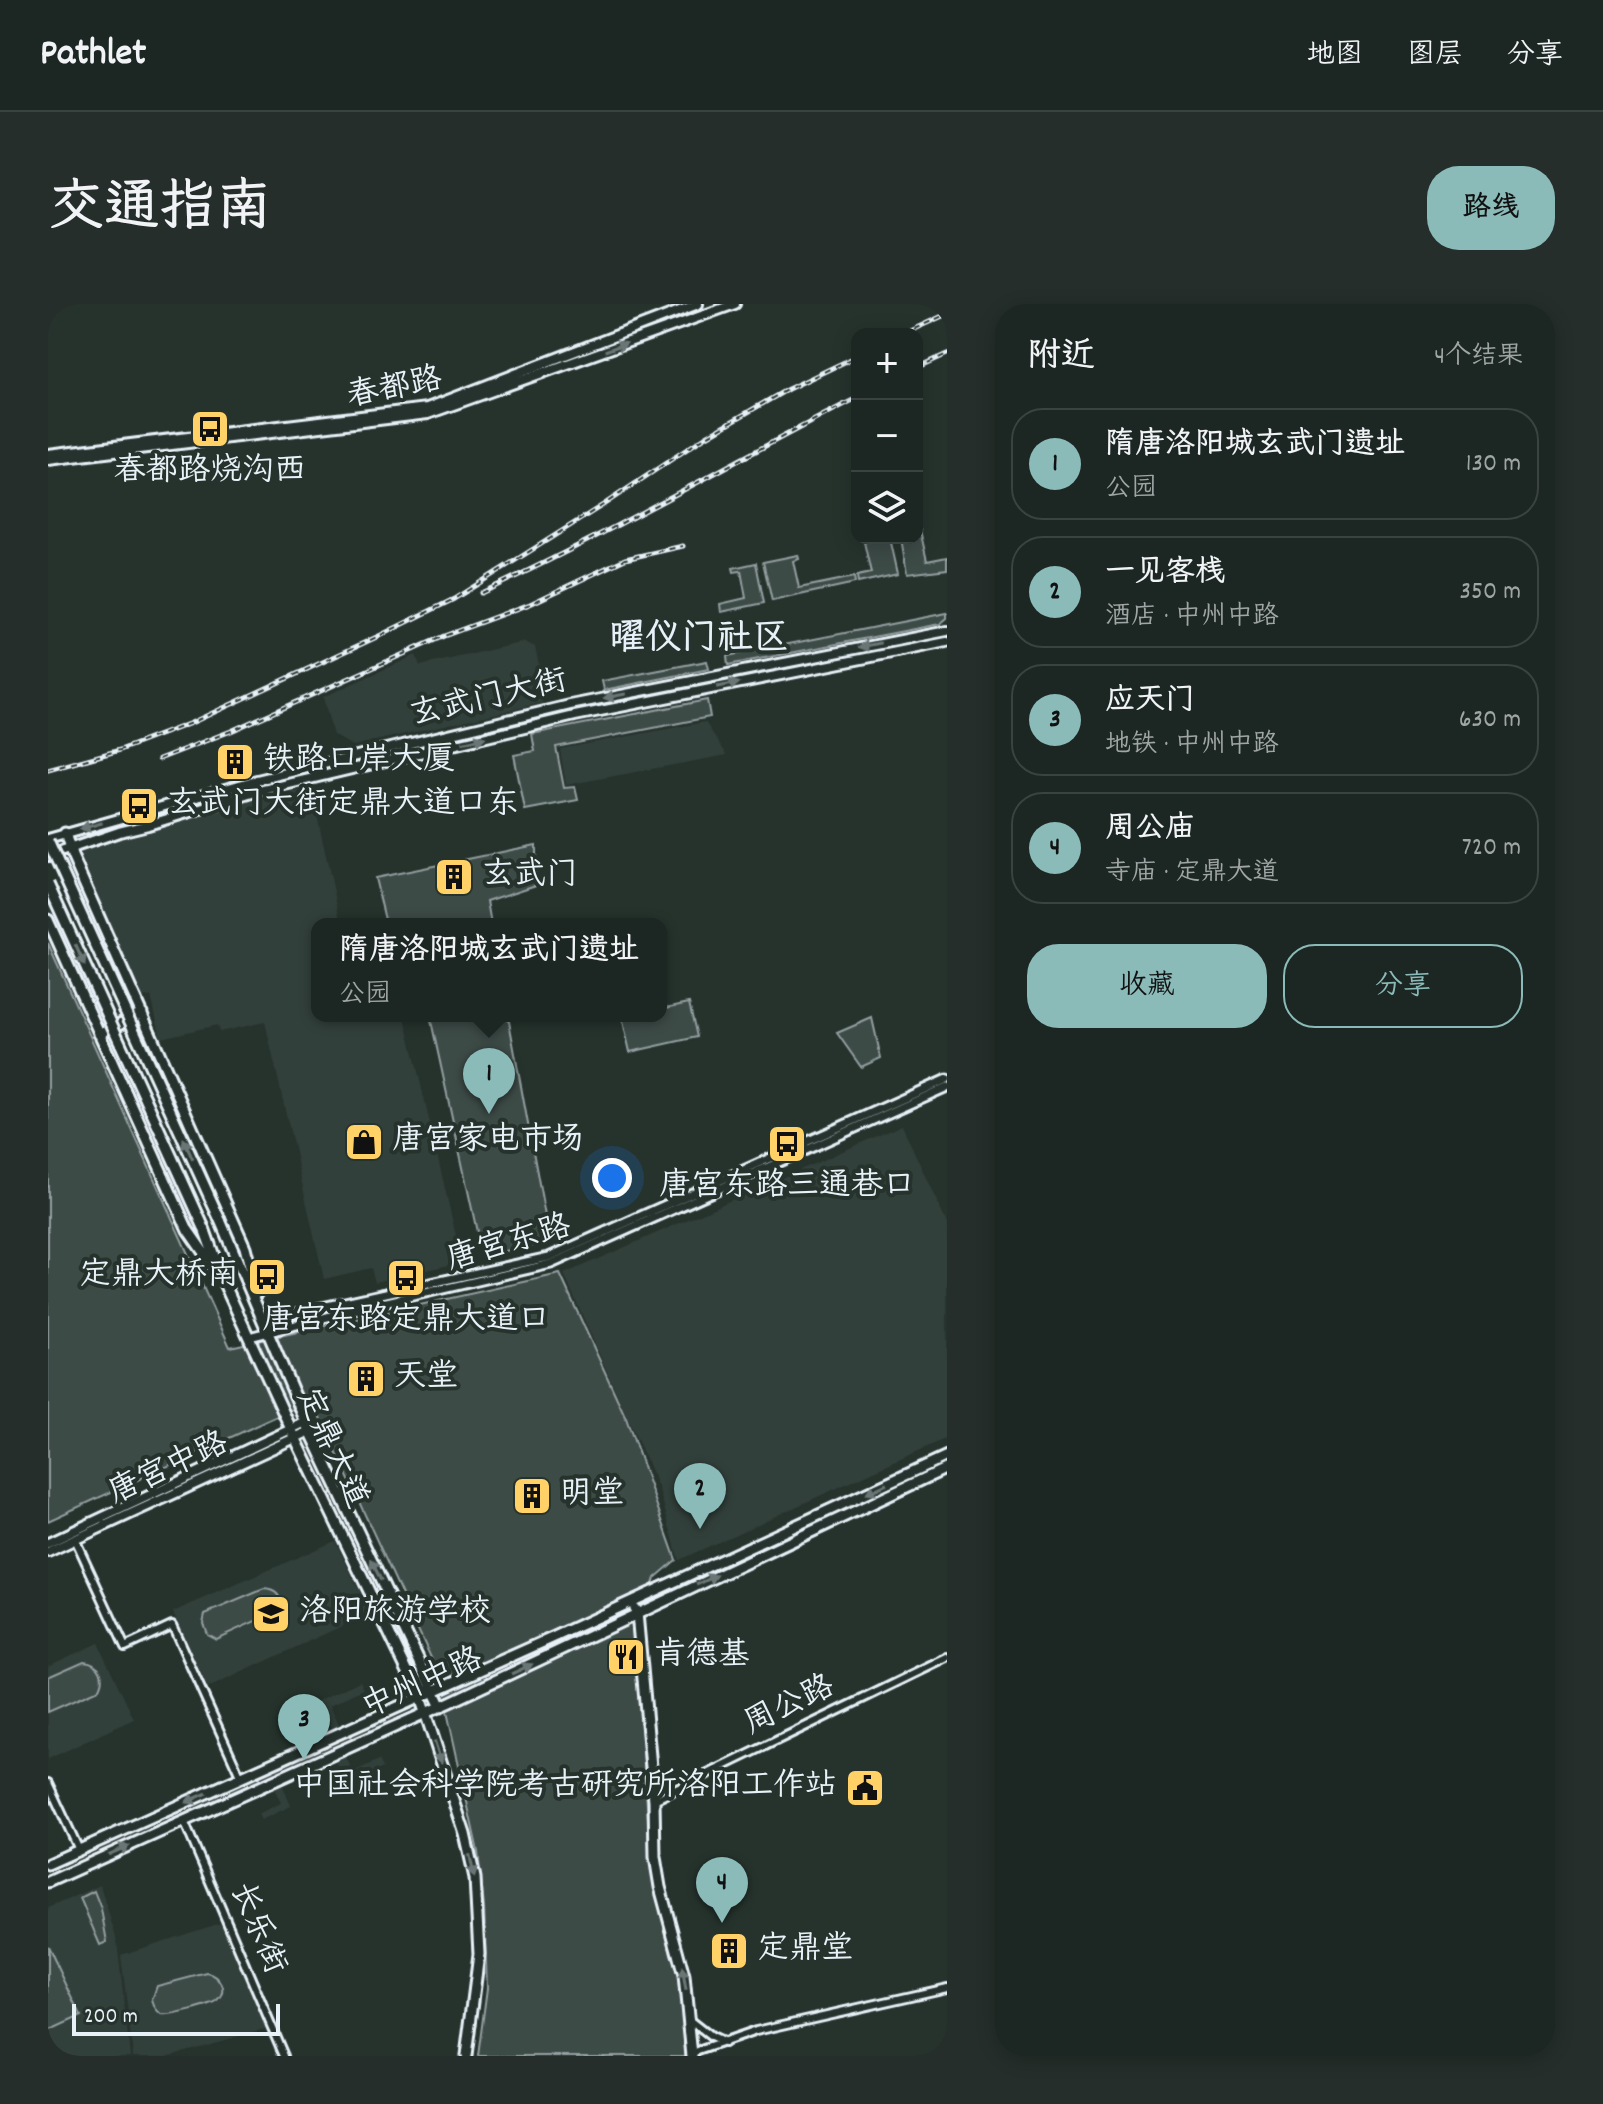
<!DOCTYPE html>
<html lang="zh">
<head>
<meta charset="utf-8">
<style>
	body { margin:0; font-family:Dekko,"LXGW WenKai TC",sans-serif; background:#252e2a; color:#f1f3f6 }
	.controls { position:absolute; right:24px; top:24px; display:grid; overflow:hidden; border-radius:16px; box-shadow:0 4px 20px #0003 }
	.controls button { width:72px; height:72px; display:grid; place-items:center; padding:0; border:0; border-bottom:2px solid #3a4340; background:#1c2622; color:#f1f3f6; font:40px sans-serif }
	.scale { position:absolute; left:24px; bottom:20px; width:208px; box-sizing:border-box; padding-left:8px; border:4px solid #e8f1f8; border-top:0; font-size:22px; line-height:28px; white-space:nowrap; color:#e8f1f8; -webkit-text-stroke:6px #26332d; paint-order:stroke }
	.you { position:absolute; left:564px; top:874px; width:28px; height:28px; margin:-20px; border:6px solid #fff; border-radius:50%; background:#1a73e8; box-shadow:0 0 0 12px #1a73e833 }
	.badge { display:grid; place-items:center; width:52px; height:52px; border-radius:50%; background:#8bbbb9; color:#111; font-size:26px; font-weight:700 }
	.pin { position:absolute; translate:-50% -66px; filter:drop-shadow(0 2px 4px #0008) }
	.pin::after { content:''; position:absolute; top:42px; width:28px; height:24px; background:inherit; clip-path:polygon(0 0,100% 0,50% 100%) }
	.popup { position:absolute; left:263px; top:614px; width:356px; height:104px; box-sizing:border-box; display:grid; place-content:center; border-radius:16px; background:#1c2622; filter:drop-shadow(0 2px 6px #0005); font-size:26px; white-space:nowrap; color:#a0a5a5 }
	.popup b { font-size:30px; color:#f1f3f6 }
	.popup::after { content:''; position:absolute; left:50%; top:100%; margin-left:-16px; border:16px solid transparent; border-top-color:#1c2622 }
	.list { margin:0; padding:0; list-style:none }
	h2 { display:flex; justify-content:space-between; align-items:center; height:104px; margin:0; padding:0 32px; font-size:34px }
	h2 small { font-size:26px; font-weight:400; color:#a0a5a5 }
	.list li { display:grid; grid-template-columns:52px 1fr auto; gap:24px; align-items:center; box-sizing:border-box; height:112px; margin:0 16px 16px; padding:0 16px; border:2px solid #3a4340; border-radius:32px }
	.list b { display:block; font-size:30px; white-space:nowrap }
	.list p { margin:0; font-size:26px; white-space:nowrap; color:#a0a5a5 }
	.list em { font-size:26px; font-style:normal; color:#a0a5a5 }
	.actions { display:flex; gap:16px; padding:24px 32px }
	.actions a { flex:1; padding:18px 0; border:2px solid #8bbbb9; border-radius:32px; text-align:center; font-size:28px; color:#8bbbb9 }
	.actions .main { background:#8bbbb9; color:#111 }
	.icon { flex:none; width:44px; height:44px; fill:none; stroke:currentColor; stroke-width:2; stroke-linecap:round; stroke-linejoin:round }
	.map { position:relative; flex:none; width:899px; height:1752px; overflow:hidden; border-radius:32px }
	header { display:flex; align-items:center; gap:48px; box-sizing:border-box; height:112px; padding:0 40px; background:#1c2622; border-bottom:2px solid #3a4340 }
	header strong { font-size:38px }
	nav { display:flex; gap:44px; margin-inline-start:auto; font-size:28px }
	.intro { display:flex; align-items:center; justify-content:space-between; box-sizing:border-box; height:192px; padding:0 48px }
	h1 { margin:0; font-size:56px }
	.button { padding:20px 36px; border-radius:32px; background:#8bbbb9; color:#111; font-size:28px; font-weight:700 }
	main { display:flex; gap:48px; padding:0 48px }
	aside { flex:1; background:#1c2622; border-radius:32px; box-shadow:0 4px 20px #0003 }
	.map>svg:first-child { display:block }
</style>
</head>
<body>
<header>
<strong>Pathlet</strong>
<nav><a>地图</a><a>图层</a><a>分享</a></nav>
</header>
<div class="intro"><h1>交通指南</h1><a class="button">路线</a></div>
<main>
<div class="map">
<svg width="899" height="1752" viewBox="0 0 899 1752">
	<rect width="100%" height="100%" fill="#26332d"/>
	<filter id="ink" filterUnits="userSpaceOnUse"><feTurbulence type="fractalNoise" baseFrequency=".0125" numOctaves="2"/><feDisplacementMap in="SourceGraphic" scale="16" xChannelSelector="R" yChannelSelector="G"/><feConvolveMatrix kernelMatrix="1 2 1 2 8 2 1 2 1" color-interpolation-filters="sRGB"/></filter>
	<g filter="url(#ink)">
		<!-- built -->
		<path fill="#333f3a" d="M477,338L487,343L497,388L494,399L305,442L285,431L275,393L368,351L372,362Z
			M657,418L679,451L518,481L512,445Z
			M263,484L293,620H269V712H357L414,958L327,978L323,964L276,975L217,718L171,728L169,721L113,734L103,692L94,694L28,547L182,502Z
			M854,821L899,920V1134L631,1256L611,1185L516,970Z
			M287,1237L322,1309L160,1384L125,1308Z
			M50,1339L86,1415L0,1455V1362Z
			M312,1377L316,1385L282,1401L295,1429L343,1408L351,1426L297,1451L305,1468L331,1456L335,1464L299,1480L287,1456L234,1480L243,1502L213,1516L210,1510L233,1499L226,1484L153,1517L145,1499L288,1432L275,1405L246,1418L242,1410Z
			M52,1581L69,1637L82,1752H0V1604Z
			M176,1618L220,1724L119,1752H85L73,1651Z"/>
		<!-- green -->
		<path fill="#3e4b47" stroke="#939ea0" stroke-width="2" d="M872,226L879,257L899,253V265L859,270L853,234H869V227Z
			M833,234H842L850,270L810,279L809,272L823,269L816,238Z
			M750,251L751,255L745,257L751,284L806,273L807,279L724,297L715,258Z
			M708,259L716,299L673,308L672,300L698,294L693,267L686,268L685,264Z
			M899,309V314L892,320L680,361L679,352Z
			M659,357L661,365L556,386L554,377Z
			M659,396L662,413L508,443L516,484L527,483L530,496L477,506L466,451L487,447L484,430Z
			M488,541V581L439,597L443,620H338L327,574Z
			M0,639L182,1043L512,970L578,1114L628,1256L607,1274L587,1336L604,1570L623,1650L631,1672L638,1752H430L439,1684L436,1603L430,1548L391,1371L264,1096L0,1217Z
			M641,699L649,733L582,748L574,713L613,712V705Z
			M382,712H460L502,939L434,951Z
			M824,714L833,754L813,763L789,729Z
			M216,1285C229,1286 233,1292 234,1305L168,1335L159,1330L155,1319L157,1310Z
			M36,1357C53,1359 58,1372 50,1386L0,1408V1373Z
			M46,1587L53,1605L59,1638L52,1641L32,1594Z
			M0,1642L33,1712L0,1727Z
			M159,1669C171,1671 182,1686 170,1697C165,1702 120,1713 114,1711C107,1708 106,1702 104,1696L109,1682Z"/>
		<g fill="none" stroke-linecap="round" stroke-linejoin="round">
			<defs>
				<path id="minor" d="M27,1235L77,1343L124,1321L193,1474
					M0,1479L31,1546
					M606,1496L899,1354
					M136,1517L236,1752
					M640,1715L663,1733L676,1739
					M644,1749L708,1727L899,1684"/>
				<path id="tertiary" d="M215,1016L501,953L899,775
					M201,1033L330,1000L503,960L899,783"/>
				<path id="secondary" d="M0,150L379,104L650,0
					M0,156L380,110L687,0
					M0,535L209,476L522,401L899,327
					M0,552L71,528L100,521L211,487L527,412L899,338
					M0,1239L258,1118
					M0,1248L262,1127"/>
				<path id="primary" d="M17,529L24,552L197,943L209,989
					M0,616L140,926L165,962
					M51,730L94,709
					M172,916L258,1118L393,1403
					M156,924L175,977L243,1125L372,1393L417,1530L427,1574L431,1650L418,1752
					M586,1304L589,1309L606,1496L607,1553L612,1583L636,1672L644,1752
					M0,1560L504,1334L899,1152
					M0,1578L402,1398L899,1164"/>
			</defs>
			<!-- minor casing -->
			<use href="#minor" stroke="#e8f1f8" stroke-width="12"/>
			<!-- tertiary casing -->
			<use href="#tertiary" stroke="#e8f1f8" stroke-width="13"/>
			<!-- secondary casing -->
			<use href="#secondary" stroke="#e8f1f8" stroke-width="14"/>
			<!-- primary casing -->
			<use href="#primary" stroke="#e8f1f8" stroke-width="15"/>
			<!-- minor -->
			<use href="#minor" stroke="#26332d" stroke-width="6"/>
			<!-- tertiary -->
			<use href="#tertiary" stroke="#26332d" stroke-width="7"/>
			<!-- secondary -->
			<use href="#secondary" stroke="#26332d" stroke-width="8"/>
			<!-- primary -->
			<use href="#primary" stroke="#26332d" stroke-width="9"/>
			<defs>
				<path id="rail" d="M855,30L899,10
					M869,64L899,50
					M433,289C561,230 683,158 809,94
					M111,455L183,427L396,332L482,300L577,255L635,242
					M0,466L72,446L143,419L333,331L406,295L555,201L657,133L740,85L809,52"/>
			</defs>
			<!-- rail casing -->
			<use href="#rail" stroke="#e8f1f8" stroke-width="5"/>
			<!-- rail -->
			<use href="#rail" stroke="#26332d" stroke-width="2" stroke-dasharray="6" stroke-linecap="butt"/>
			<defs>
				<path id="primary-bridge" d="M0,537L172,916
					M0,580L156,924"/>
			</defs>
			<!-- primary-bridge casing -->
			<use href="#primary-bridge" stroke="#e8f1f8" stroke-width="15" stroke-linecap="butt"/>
			<!-- primary-bridge -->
			<use href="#primary-bridge" stroke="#26332d" stroke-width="9"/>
		</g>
		<!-- one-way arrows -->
		<defs><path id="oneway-solid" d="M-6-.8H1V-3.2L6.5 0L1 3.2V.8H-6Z" transform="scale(2)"/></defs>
		<g fill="#6a7674">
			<use href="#oneway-solid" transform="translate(568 43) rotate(-20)"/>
			<use href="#oneway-solid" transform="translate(822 341) rotate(169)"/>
			<use href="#oneway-solid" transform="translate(680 381) rotate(-11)"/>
			<use href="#oneway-solid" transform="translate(567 392) rotate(169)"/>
			<use href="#oneway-solid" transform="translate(426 436) rotate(-13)"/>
			<use href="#oneway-solid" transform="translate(43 522) rotate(164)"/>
			<use href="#oneway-solid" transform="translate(32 651) rotate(66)"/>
			<use href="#oneway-solid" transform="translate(140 845) rotate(-114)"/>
			<use href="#oneway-solid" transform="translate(828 1185) rotate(155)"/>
			<use href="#oneway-solid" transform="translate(328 1266) rotate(-116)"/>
			<use href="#oneway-solid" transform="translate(659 1276) rotate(-25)"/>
			<use href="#oneway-solid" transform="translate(474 1365) rotate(-25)"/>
			<use href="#oneway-solid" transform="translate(390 1448) rotate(72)"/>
			<use href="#oneway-solid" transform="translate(148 1494) rotate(156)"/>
			<use href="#oneway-solid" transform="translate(71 1546) rotate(-24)"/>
			<use href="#oneway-solid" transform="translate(424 1562) rotate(78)"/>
			<use href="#oneway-solid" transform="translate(636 1675) rotate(-100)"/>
		</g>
	</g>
	<!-- icons -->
	<defs>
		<symbol id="bus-square" viewBox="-11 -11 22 22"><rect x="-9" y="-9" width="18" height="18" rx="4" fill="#ffd166" stroke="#26332d"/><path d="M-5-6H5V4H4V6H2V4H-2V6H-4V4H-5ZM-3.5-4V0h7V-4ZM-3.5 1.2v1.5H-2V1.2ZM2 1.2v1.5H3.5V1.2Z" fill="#111"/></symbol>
		<symbol id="building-square" viewBox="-11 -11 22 22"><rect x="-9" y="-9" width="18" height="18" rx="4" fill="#ffd166" stroke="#26332d"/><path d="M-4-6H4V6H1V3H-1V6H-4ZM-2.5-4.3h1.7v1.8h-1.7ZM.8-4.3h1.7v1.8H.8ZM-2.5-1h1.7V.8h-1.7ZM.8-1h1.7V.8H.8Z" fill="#111"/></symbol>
		<symbol id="shop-square" viewBox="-11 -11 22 22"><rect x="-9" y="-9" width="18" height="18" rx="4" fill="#ffd166" stroke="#26332d"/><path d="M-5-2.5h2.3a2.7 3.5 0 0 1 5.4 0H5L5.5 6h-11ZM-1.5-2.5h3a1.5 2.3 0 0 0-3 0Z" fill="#111"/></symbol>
		<symbol id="school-square" viewBox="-11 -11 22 22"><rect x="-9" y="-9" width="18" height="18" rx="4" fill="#ffd166" stroke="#26332d"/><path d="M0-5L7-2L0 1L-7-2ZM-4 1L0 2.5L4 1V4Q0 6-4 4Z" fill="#111"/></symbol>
		<symbol id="restaurant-square" viewBox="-11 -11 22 22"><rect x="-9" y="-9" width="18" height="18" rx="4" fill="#ffd166" stroke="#26332d"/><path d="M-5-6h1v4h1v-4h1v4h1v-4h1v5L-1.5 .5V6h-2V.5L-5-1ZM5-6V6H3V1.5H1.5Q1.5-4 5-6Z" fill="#111"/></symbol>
		<symbol id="civic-square" viewBox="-11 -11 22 22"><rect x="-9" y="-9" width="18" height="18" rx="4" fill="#ffd166" stroke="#26332d"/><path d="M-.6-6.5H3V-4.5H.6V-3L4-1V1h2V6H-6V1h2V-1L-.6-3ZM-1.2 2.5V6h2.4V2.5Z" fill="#111"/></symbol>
	</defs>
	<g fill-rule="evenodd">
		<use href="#bus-square" x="140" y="103" width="44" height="44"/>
		<use href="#building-square" x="165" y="436" width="44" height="44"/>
		<use href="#bus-square" x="69" y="480" width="44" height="44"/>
		<use href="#building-square" x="384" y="551" width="44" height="44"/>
		<use href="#shop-square" x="294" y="816" width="44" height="44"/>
		<use href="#bus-square" x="717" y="818" width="44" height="44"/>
		<use href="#bus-square" x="197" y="951" width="44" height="44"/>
		<use href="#bus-square" x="336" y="952" width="44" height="44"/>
		<use href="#building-square" x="296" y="1053" width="44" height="44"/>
		<use href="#building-square" x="462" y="1170" width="44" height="44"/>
		<use href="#school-square" x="201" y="1288" width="44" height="44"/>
		<use href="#restaurant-square" x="556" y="1331" width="44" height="44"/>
		<use href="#civic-square" x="795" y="1462" width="44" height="44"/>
		<use href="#building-square" x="659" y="1625" width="44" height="44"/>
	</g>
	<g text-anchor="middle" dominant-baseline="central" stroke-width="8" stroke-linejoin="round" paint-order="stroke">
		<!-- street labels -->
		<g font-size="32" fill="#e8f1f8" stroke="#26332d">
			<text transform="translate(347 86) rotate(-11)">春都路</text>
			<text transform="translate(441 396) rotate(-13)">玄武门大街</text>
			<text transform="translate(461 941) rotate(-16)">唐宫东路</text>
			<text transform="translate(282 1145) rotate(65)">定鼎大道</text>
			<text transform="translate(121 1166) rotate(-25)">唐宫中路</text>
			<text transform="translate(375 1381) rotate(-24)">中州中路</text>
			<text transform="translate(742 1403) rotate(-26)">周公路</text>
			<text transform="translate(208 1625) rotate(67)">长乐街</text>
		</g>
		<!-- poi labels -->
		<g font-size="32" fill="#e8f1f8" stroke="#26332d" text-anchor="start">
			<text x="162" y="169" text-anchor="middle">春都路烧沟西</text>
			<text x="215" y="458">铁路口岸大厦</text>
			<text x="119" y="502">玄武门大街定鼎大道口东</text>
			<text x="434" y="573">玄武门</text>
			<text x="344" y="838">唐宫家电市场</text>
			<text x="739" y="884" text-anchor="middle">唐宫东路三通巷口</text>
			<text x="191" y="973" text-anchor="end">定鼎大桥南</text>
			<text x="358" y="1018" text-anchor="middle">唐宫东路定鼎大道口</text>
			<text x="346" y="1075">天堂</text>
			<text x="512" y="1192">明堂</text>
			<text x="251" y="1310">洛阳旅游学校</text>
			<text x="606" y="1353">肯德基</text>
			<text x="789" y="1484" text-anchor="end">中国社会科学院考古研究所洛阳工作站</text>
			<text x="709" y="1647">定鼎堂</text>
		</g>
		<!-- quarter labels -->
		<g font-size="36" font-weight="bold" fill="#e8f1f8" stroke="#26332d">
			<text x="651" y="337">曜仪门社区</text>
		</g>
	</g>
</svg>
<div class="controls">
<button>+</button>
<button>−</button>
<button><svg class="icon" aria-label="layers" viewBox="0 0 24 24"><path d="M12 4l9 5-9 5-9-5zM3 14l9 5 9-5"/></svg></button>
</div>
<div class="scale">200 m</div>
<div class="you"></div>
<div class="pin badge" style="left:441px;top:810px">1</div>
<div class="popup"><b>隋唐洛阳城玄武门遗址</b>公园</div>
<div class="pin badge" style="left:652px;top:1225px">2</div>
<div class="pin badge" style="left:256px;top:1456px">3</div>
<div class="pin badge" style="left:674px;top:1619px">4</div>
</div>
<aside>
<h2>附近<small>4个结果</small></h2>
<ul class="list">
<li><span class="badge">1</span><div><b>隋唐洛阳城玄武门遗址</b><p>公园</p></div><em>130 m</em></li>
<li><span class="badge">2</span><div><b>一见客栈</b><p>酒店 · 中州中路</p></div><em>350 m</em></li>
<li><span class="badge">3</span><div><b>应天门</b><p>地铁 · 中州中路</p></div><em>630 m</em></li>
<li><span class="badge">4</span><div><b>周公庙</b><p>寺庙 · 定鼎大道</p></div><em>720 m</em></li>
</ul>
<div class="actions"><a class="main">收藏</a><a>分享</a></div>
</aside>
</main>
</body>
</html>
